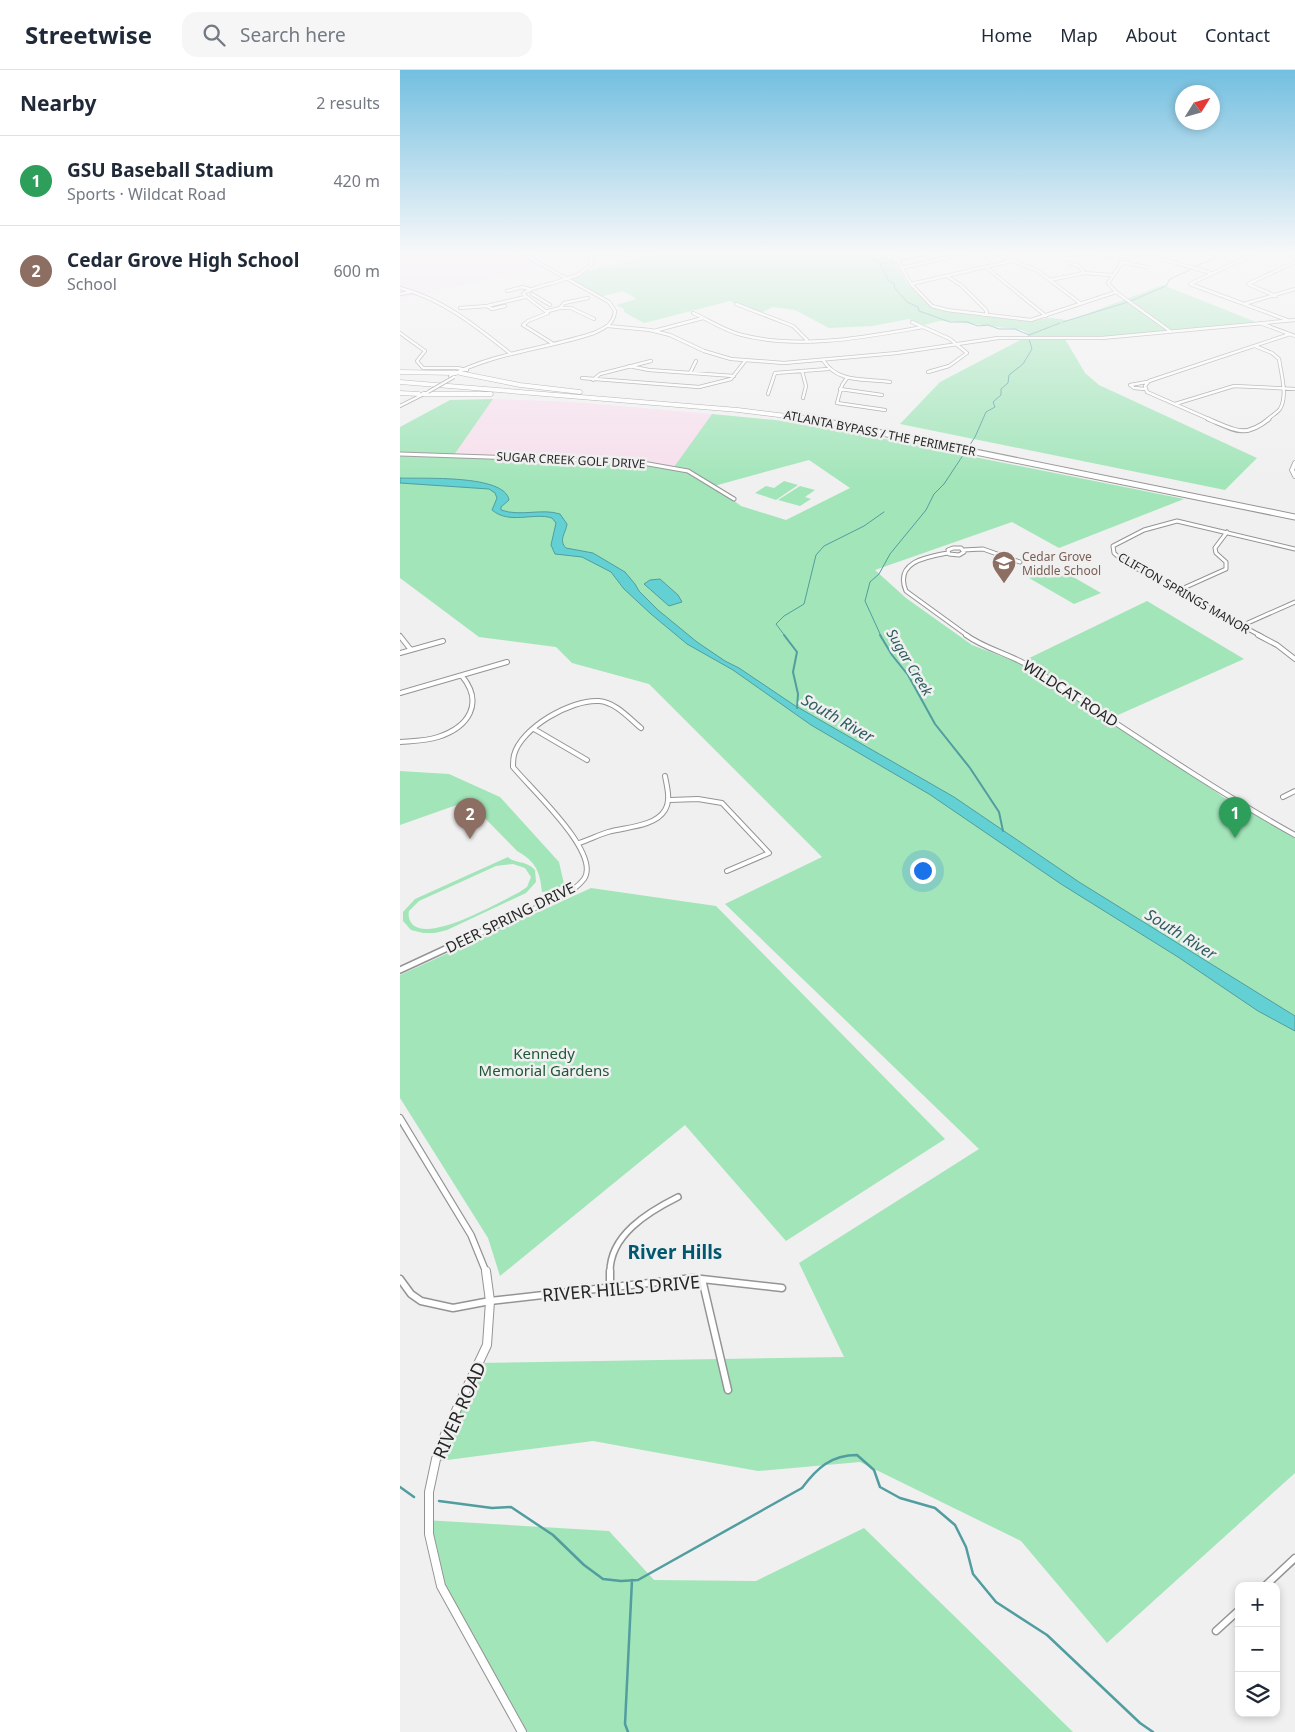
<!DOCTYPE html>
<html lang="en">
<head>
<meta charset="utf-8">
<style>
	body { margin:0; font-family:"Noto Sans",sans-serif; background:#f6f6f7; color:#1f2937 }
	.controls { position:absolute; right:15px; bottom:15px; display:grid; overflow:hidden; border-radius:10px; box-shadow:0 2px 8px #0003 }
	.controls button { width:45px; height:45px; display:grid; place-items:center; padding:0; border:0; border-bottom:1px solid #e0e1e3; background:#fff; color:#1f2937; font:25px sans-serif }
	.compass { position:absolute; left:775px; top:15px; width:45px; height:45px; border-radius:50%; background:#fff; box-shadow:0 2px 8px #0003; rotate:53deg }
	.you { position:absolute; left:522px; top:800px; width:18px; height:18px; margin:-12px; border:4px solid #fff; border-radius:50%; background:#1a73e8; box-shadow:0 0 0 8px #1a73e833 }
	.badge { display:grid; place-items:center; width:32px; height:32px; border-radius:50%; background:#2563eb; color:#fff; font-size:16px; font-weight:700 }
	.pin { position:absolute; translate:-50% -41px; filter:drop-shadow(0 1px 2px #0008) }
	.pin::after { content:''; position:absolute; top:26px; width:18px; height:15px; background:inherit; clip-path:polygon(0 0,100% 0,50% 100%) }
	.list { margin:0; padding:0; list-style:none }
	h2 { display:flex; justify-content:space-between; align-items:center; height:65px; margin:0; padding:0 20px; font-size:21px }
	h2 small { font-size:16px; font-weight:400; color:#747a83 }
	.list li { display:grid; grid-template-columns:32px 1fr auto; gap:15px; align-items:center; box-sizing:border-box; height:90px; padding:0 20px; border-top:1px solid #e0e1e3 }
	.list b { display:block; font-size:19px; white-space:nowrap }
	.list p { margin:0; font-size:16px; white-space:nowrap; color:#747a83 }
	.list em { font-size:16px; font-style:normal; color:#747a83 }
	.icon { flex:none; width:28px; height:28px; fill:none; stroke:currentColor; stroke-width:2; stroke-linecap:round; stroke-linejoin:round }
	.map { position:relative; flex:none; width:895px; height:1662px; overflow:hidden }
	header { display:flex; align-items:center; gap:30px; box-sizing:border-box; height:70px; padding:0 25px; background:#fff; border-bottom:1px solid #e0e1e3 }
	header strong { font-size:24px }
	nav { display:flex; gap:28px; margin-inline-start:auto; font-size:18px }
	.search { width:350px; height:45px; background:#f6f6f7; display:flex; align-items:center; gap:12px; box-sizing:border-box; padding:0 18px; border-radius:15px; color:#747a83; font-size:19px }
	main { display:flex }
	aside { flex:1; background:#fff }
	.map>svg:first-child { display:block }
</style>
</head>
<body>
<header>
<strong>Streetwise</strong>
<div class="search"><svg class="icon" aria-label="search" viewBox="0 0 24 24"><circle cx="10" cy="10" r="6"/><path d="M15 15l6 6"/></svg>Search here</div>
<nav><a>Home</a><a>Map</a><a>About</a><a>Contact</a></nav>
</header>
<main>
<aside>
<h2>Nearby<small>2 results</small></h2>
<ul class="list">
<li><span class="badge" style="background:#2e9e5b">1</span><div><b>GSU Baseball Stadium</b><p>Sports · Wildcat Road</p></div><em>420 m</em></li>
<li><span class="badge" style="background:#8d6e63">2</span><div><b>Cedar Grove High School</b><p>School</p></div><em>600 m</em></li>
</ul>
</aside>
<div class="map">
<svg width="895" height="1662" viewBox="0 0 895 1662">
	<rect width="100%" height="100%" fill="#f0f0f1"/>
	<!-- industrial -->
	<path fill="#f6dfec" d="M0,181H117L144,197L0,229Z
		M93,329L172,332L312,344L274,398L54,385Z"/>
	<!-- green -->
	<path fill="#a2e5b9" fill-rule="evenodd" d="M272,181H491L478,184L495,191L508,215L531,237L539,240L623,251C642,251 648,244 668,251L763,215L856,252L697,269H665L685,303L699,315L857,388L825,420L500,354L540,312L628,266L629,264L622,260L551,251H539L524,255L509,249L472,256L429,258L395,240L373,237L359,244L330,231L244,253L224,242V239L216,235L237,229L223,221L203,226L206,230L171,209L182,202Z
		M93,329L54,385L207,390L274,397L312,344L376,350L485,369L784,429L659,478L612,452L475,500L506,528L572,575L619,593L747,531L844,589L709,649L759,681L823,727L895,766V1403L707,1573L621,1471L460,1392L358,1401L193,1371L40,1391L55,1337L76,1293L444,1287L399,1193L579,1079L325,834L422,787L249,614L172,593L156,577L79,567L0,508V357L50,330ZM409,390L450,418L386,450L341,436L314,416Z
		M384,411L398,415L376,430L355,423L366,416L374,418Z
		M400,416L415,420L405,427L411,429L400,436L378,430Z
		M656,497L701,523L674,534L629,508Z
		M0,701L49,704L100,727L159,792L164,814L156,820L142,822C140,801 136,792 117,781L68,731L0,755Z
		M108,787C115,794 126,790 135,800L136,812L126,823L47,860L35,863H23L11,860L3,851V842L15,829ZM113,794L125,798L131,807L127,817L118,823C97,833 33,871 13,855C9,851 8,846 9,841L19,831L96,796Z
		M191,818L316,836L545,1069L386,1171L285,1055L100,1206L88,1168L0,1028V905Z
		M24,1450L209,1461L254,1510L356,1511L464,1458L673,1662H119L39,1512Z"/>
	<!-- water -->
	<path fill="#63d0d3" stroke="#519d9f" d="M0,408C21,409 105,404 109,430L101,437V440C121,447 141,438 160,444L167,454C166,463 158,470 166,478L193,483L225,502L235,514L239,521L258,540L297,572L325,591L339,598L394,635L554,727L679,812L895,946V961L858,941L778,887L661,814L529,724L411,655L333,600L287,574L251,544L224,519L211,502L182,487L155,484L151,475L156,453L152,448C133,442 110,455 92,440L97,428L95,423L89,419L0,413Z
		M260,509L278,525L282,532L269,536L244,514L250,510Z"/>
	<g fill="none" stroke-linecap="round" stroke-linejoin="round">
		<!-- stream-far2 -->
		<path stroke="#519d9f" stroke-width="1" d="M444,181L478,191L489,211L495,214L494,217L507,232L518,237L519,241L550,252H567L578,256L588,255L599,259H615L629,265
			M500,191L543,181
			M491,193L496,192
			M480,194L487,193
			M794,197L815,188L817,187L814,185L820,181
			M731,231L766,216L770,209L792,199
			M663,252L728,232
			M629,265L660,253
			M385,566L376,554L384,546L404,534L416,485L424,476L464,456L484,442
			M481,566L465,531L470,512L479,504L490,484L526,440L534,424L544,414L575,367L586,342L595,337L593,332L601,325V319L608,313L609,305L623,294L632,279L629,269"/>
		<!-- stream-far1 -->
		<path stroke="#519d9f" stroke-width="2" d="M384,565L397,582L393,602L398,624L397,638
			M480,565L492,585L508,605L535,654L570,698L599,742L603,761"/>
		<!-- stream -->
		<path stroke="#519d9f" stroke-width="2.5" d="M0,1417L14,1427
			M39,1431L92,1438L111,1437L153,1465L184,1495L203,1509L221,1511L238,1510L402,1418C417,1398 431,1385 457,1385L474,1400L480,1417L500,1428L535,1438L555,1455L566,1477L573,1504L596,1532L647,1565L740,1653L753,1662
			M228,1662L225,1654L232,1510"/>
		<defs>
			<path id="minor-far4" d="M589,181L638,201L680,233
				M734,181L811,203
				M860,181L790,214L887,250
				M677,183L725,186
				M190,184L242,181
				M483,184L498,191L511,214L532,236L547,240L631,250L716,222
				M483,184L497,181
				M721,192L746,197
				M669,193L679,196L684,203
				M502,198L576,181
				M587,198L646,246
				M548,207L561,215L586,240L587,243L584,245
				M650,210L684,203L712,205
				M511,214L611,191
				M0,218C43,229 77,257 111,284
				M107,221L123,217L129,219
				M0,224L11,222
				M132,224L150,235
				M876,226L848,214L895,192
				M336,234L393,256L407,270
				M844,234L895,219
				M105,236L92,239L87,236L125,227
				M60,238L87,236
				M160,238H171L194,249
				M148,241L160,238L164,233L188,228
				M293,243C309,250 325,261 342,265C400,280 465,267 523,257
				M512,252L550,269L567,283L549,296L528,302
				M254,261L303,248
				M0,263L25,281L17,291L23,298H57L67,300
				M152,273L123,255L128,251L148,243L123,224C130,217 154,214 165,209
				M855,276L872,283L879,289C881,303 888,326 880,339C877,343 871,346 867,350
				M423,290C438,314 465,308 490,312
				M229,296L249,300L334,306
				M402,301L406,316L403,328
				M290,303L296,291
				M182,308L299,317L331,309L345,291
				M447,308L442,315L437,333L485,340
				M193,310L200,304L251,291
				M440,319L482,325
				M745,319L734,318L730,315L747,312
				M368,324L375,303L428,299
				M775,334L834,316L895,319
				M811,350L747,322L745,316L749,311L890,264"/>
			<path id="minor-far3" d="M808,349C835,360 844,369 869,349
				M0,384L237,392L288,401L334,429
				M553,478H561L564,482L559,485L549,484L548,480Z
				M563,480L583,479L620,492
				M548,483C526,487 494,492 506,521L568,566
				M777,521L826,499V492L816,483L815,478L827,462
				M841,556L895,532
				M861,566L723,491L714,483L713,476L744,460L777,451L895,479"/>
			<path id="minor-far2" d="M566,565C585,579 610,584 631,597C718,654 804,714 895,765
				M858,565L877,575L895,589
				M0,566L11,580
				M0,583L43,571
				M0,623L107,592
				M134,659L187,690
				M0,672C13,671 26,671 38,667C69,657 84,633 62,606
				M883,727L895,721
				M270,730L298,729L322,733L369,783L327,801
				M179,773C189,770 198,765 208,762C225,757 255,757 265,740C271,730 267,717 265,706
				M121,844C141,835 170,827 184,809C202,783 129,717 113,697C113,693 113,689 114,685C121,658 171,629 199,631C215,632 229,648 241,658"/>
			<path id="minor-far1" d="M0,900L123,843
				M210,1202C210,1165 248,1142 278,1127"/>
			<path id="minor" d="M210,1201V1218
				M0,1209L11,1224L21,1231L53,1238L90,1231L293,1208L382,1218
				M302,1209L328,1320
				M865,1516L895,1488
				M816,1561L839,1540"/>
			<path id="tertiary-far3" d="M730,181L708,213L716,222L770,261
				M166,209L178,205L191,195L192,188L185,181
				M860,253L895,266
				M208,256L250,260L270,265L304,281L331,289L384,293L497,283L598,268H702L895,250
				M50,306C95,282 146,279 194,263C205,258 214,254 215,241L209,232L117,181
				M0,336L26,323"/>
			<path id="tertiary-far2" d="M895,393L892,400L895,406"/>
			<path id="tertiary-far1" d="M0,1048L71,1165L86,1202"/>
			<path id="tertiary" d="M86,1201L90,1231L87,1275L46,1362L36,1389L29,1422V1464L41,1516L122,1662"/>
			<path id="motorway-far1" d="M0,302L56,303
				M60,303L120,315L180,322
				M0,312L338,340L420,350
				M0,323L19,324
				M23,324H91"/>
			<path id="motorway" d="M413,349L895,447"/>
		</defs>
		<!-- minor-far4 casing -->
		<use href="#minor-far4" stroke="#949495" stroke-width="4"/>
		<!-- minor-far3 casing -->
		<use href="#minor-far3" stroke="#949495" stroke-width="5"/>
		<!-- minor-far2 casing -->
		<use href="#minor-far2" stroke="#949495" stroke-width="6"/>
		<!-- minor-far1 casing -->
		<use href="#minor-far1" stroke="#949495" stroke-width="8"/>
		<!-- minor casing -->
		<use href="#minor" stroke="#949495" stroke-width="9"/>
		<!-- tertiary-far3 casing -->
		<use href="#tertiary-far3" stroke="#949495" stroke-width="4"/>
		<!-- tertiary-far2 casing -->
		<use href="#tertiary-far2" stroke="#949495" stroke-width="5.5"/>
		<!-- tertiary-far1 casing -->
		<use href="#tertiary-far1" stroke="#949495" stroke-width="8"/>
		<!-- tertiary casing -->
		<use href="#tertiary" stroke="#949495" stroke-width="10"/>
		<!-- motorway-far1 casing -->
		<use href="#motorway-far1" stroke="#949495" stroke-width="5"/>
		<!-- motorway casing -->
		<use href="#motorway" stroke="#949495" stroke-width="7"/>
		<!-- minor-far4 -->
		<use href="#minor-far4" stroke="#fff" stroke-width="2.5"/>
		<!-- minor-far3 -->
		<use href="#minor-far3" stroke="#fff" stroke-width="3"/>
		<!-- minor-far2 -->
		<use href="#minor-far2" stroke="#fff" stroke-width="4"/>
		<!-- minor-far1 -->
		<use href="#minor-far1" stroke="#fff" stroke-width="5"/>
		<!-- minor -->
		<use href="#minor" stroke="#fff" stroke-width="6"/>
		<!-- tertiary-far3 -->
		<use href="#tertiary-far3" stroke="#fff" stroke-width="2.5"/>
		<!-- tertiary-far2 -->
		<use href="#tertiary-far2" stroke="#fff" stroke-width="4"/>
		<!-- tertiary-far1 -->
		<use href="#tertiary-far1" stroke="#fff" stroke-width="5.5"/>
		<!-- tertiary -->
		<use href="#tertiary" stroke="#fff" stroke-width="8"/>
		<!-- motorway-far1 -->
		<use href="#motorway-far1" stroke="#fff" stroke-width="4"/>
		<!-- motorway -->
		<use href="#motorway" stroke="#fff" stroke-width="5"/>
		<defs>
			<path id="tertiary-bridge" d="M28,322L54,307"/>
		</defs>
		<!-- tertiary-bridge casing -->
		<use href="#tertiary-bridge" stroke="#949495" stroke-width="4" stroke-linecap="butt"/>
		<!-- tertiary-bridge -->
		<use href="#tertiary-bridge" stroke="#fff" stroke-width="2.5"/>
	</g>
	<!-- sky -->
	<linearGradient id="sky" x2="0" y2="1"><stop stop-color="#73bfe0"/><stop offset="0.44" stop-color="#f8f8f9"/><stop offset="1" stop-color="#f8f8f9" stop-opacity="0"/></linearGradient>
	<rect width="895" height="414" fill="url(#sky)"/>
	<!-- icons -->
	<defs>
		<symbol id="school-pin" viewBox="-11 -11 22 30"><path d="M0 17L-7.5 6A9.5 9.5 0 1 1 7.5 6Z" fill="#8d6e63" stroke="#f0f0f1"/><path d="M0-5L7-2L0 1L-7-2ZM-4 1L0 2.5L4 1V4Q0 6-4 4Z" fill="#fff"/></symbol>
	</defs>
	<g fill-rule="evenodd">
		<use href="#school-pin" x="590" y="479" width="28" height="38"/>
	</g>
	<g text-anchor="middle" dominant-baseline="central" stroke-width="5" stroke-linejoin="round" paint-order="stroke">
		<!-- far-street labels -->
		<g font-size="12" fill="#262626" stroke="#f0f0f1">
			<text transform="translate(480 363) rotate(11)">ATLANTA BYPASS / THE PERIMETER</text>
			<text transform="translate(171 390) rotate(3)">SUGAR CREEK GOLF DRIVE</text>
			<text transform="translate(784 523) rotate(30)">CLIFTON SPRINGS MANOR</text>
		</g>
		<!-- far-education labels -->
		<g font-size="12" fill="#785e54" stroke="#f0f0f1" text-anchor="start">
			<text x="622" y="486">Cedar Grove<tspan x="622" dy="14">Middle School</tspan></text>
		</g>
		<!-- far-water labels -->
		<g font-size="14" font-style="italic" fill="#2e5e5f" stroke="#f0f0f1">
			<text transform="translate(510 592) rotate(59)">Sugar Creek</text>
		</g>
		<!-- street labels -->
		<g font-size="15" fill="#262626" stroke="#f0f0f1">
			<text transform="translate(671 623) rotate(33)">WILDCAT ROAD</text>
			<text transform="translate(110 847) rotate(-26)">DEER SPRING DRIVE</text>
		</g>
		<!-- park labels -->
		<g font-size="15" fill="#215738" stroke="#f0f0f1">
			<text x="144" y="983">Kennedy<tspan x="144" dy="17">Memorial Gardens</tspan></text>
		</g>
		<!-- water labels -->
		<g font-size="16" font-style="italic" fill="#2e5e5f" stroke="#f0f0f1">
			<text transform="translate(438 648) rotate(30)">South River</text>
			<text transform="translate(781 864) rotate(32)">South River</text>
		</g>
		<!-- near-street labels -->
		<g font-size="18" fill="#262626" stroke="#f0f0f1">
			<text transform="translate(221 1218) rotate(-5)">RIVER HILLS DRIVE</text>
			<text transform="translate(59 1340) rotate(-66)">RIVER ROAD</text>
		</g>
		<!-- near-neighbourhood labels -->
		<g font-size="19" font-weight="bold" fill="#00586f" stroke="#f0f0f1">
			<text x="275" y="1182">River Hills</text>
		</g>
	</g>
</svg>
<div class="controls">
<button>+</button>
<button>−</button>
<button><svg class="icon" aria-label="layers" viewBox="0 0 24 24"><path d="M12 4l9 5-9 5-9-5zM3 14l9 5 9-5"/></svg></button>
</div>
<svg class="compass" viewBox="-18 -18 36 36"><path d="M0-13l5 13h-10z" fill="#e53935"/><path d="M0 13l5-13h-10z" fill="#747a83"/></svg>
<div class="you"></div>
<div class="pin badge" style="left:835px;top:768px;background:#2e9e5b">1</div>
<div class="pin badge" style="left:70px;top:769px;background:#8d6e63">2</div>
</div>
</main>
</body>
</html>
